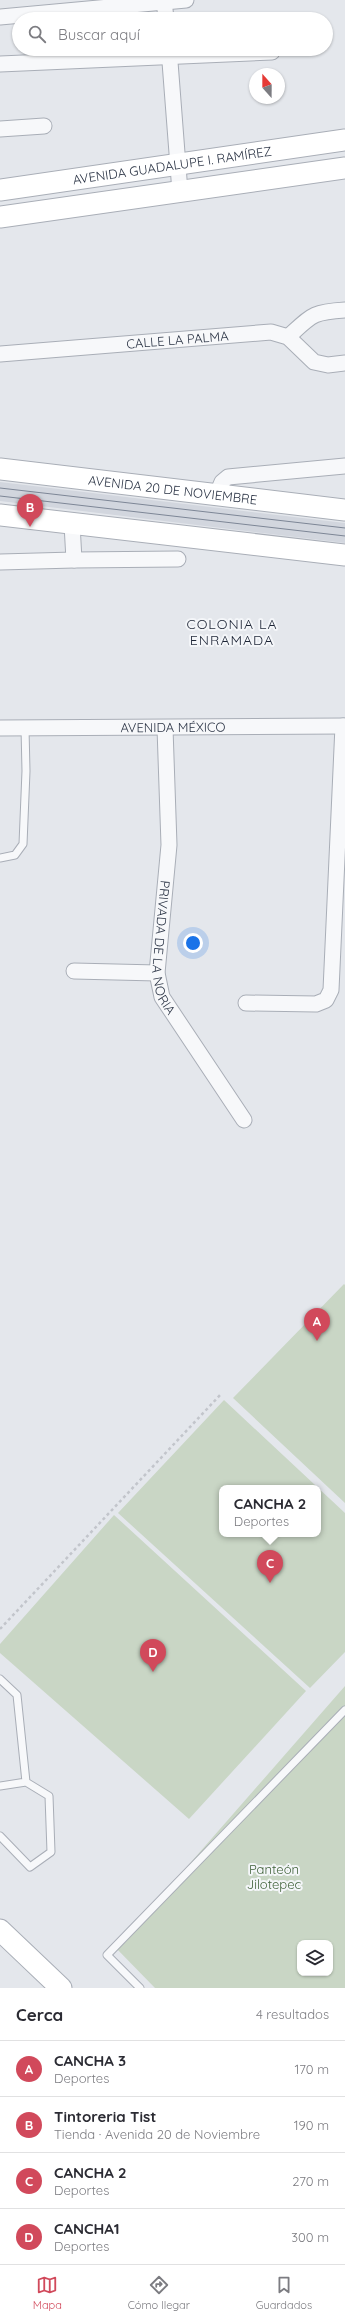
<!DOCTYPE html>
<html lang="es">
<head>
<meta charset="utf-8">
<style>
	body { margin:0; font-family:Quicksand,sans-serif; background:#f7f7f7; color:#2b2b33 }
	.controls { position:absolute; right:12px; bottom:12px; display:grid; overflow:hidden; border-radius:8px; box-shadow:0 1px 3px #0004 }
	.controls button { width:36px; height:36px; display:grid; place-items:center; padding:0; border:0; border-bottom:1px solid #e1e1e2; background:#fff; color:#2b2b33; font:20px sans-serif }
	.compass { position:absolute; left:249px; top:68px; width:36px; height:36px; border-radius:50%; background:#fff; box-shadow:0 1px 3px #0004; rotate:339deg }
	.you { position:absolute; left:193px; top:943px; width:14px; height:14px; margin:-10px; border:3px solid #fff; border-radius:50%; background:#1a73e8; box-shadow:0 0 0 6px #1a73e833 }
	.badge { display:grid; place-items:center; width:26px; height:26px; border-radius:50%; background:#d1495b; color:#fff; font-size:13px; font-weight:700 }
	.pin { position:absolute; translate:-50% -33px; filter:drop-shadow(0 1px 2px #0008) }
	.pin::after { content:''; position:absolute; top:21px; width:14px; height:12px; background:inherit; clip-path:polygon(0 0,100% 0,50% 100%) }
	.popup { position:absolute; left:219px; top:1485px; width:102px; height:52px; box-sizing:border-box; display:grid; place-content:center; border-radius:8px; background:#fff; filter:drop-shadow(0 1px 3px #0005); font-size:13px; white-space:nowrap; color:#7c7c81 }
	.popup b { font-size:15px; color:#2b2b33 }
	.popup::after { content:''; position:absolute; left:50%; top:100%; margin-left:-8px; border:8px solid transparent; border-top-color:#fff }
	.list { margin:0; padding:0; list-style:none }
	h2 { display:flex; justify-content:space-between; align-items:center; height:52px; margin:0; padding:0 16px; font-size:17px }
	h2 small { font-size:13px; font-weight:400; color:#7c7c81 }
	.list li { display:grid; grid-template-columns:26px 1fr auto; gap:12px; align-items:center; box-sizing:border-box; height:56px; padding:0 16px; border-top:1px solid #e1e1e2 }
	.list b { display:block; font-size:15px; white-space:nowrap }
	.list p { margin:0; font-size:13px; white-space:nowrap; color:#7c7c81 }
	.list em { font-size:13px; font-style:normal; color:#7c7c81 }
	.icon { flex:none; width:22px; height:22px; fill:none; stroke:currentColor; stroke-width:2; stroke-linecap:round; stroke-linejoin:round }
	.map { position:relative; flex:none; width:345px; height:1988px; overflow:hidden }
	.search { position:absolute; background:#fff; box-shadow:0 1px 3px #0004; left:12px; right:12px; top:12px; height:44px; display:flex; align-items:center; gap:10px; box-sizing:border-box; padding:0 14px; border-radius:22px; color:#7c7c81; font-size:15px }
	.sheet { height:276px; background:#fff }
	nav { display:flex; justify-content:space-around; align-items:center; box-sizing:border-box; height:56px; border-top:1px solid #e1e1e2; background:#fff; font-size:11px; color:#7c7c81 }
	nav a { display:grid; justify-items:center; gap:2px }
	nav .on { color:#d1495b }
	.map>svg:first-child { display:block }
</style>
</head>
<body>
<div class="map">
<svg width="345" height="1988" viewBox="0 0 345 1988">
	<rect width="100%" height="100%" fill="#e4e7ec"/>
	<!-- built -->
	<path fill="#d2d6de" d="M0,482L345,523V543L0,501Z"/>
	<!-- green -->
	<path fill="#c9d6c5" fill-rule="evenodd" d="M344,1284L345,1285V1503L233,1398Z
		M224,1400L345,1513V1652L310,1688L118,1513ZM222,1488H318V1534H222Z
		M114,1515L306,1691L189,1819L0,1653V1644Z
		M345,1686V1988H155L116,1948ZM300,1943H330V1973H300Z"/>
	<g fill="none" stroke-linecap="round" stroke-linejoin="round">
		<defs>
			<path id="service" d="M0,858L15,855L23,844L26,771L25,728
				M0,1679L17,1695L26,1782
				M0,1786L26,1782L49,1796L51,1852L30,1867L0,1836
				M140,1988L107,1955L345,1710"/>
			<g id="minor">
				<path d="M164,0L166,19"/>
				<path d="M0,17L186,0"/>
				<path d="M169,49L180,192"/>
				<path d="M0,64L272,52"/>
				<path d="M0,129L44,126"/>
				<path d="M288,337C312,315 312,312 345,310"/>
				<path id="s1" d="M0,354L271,332L288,337L314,362L328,365L345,363"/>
				<path d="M217,494L222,482L228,477L345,466"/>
				<path d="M74,560L178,559"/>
				<path d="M0,562L74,560L72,524"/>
				<path id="s2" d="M0,728L345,726"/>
				<path id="s3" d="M165,728L169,845L157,973L162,997L244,1120"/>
				<path d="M74,971L157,973"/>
				<path d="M246,1003L316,1004L326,1000L331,990L343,726"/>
			</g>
			<g id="secondary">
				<path id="s4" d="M0,190L345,140"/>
				<path d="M0,217L345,168"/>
				<path id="s5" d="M0,469L345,510"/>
				<path d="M0,515L345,555"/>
				<path d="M0,1930L61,1988"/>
			</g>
		</defs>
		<!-- service casing -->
		<use href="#service" stroke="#a9aeb7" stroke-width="9"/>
		<!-- minor casing -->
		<use href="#minor" stroke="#a9aeb7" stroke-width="17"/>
		<!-- secondary casing -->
		<use href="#secondary" stroke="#a9aeb7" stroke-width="23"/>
		<!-- path -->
		<path stroke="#c2c5cb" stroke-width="2.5" stroke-dasharray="3 3" stroke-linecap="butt" d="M0,1629L222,1393"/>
		<!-- service -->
		<use href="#service" stroke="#f7f8fa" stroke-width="7"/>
		<!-- minor -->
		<use href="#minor" stroke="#f7f8fa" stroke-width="15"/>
		<!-- secondary -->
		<use href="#secondary" stroke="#fff" stroke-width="21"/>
		<!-- tram -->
		<path stroke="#7d8696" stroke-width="1" d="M0,488L345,528
			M0,496L345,536"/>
	</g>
	<g text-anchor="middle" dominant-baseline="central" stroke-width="4" stroke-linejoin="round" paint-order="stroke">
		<!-- street labels -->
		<g font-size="13" fill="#2b3445" stroke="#f4f6f9">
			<text stroke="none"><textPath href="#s4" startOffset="174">AVENIDA GUADALUPE I. RAMÍREZ</textPath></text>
			<text stroke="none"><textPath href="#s1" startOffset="178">CALLE LA PALMA</textPath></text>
			<text stroke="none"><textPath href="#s5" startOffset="174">AVENIDA 20 DE NOVIEMBRE</textPath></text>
			<text stroke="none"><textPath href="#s2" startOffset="173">AVENIDA MÉXICO</textPath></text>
			<text stroke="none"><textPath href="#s3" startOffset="221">PRIVADA DE LA NORIA</textPath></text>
		</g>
		<!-- park labels -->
		<g font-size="13" fill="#3f6138" stroke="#f4f6f9">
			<text x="274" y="1869">Panteón<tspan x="274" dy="15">Jilotepec</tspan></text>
		</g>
		<!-- neighbourhood labels -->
		<g font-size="14" letter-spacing="1" fill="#1d2536" stroke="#f4f6f9">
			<text x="232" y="624">COLONIA LA<tspan x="232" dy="16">ENRAMADA</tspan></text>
		</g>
	</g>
</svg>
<div class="controls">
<button><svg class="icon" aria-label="layers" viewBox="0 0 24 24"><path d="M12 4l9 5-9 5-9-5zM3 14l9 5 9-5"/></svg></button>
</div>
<svg class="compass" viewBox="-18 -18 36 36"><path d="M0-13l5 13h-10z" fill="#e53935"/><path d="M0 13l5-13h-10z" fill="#7c7c81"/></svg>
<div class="you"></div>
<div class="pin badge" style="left:317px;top:1341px">A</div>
<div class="pin badge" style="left:30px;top:527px">B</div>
<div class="pin badge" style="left:270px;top:1583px">C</div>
<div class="popup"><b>CANCHA 2</b>Deportes</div>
<div class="pin badge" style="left:153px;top:1672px">D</div>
<div class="search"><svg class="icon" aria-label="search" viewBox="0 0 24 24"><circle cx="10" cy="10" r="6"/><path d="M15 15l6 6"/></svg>Buscar aquí</div>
</div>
<section class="sheet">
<h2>Cerca<small>4 resultados</small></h2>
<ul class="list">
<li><span class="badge">A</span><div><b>CANCHA 3</b><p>Deportes</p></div><em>170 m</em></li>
<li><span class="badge">B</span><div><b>Tintoreria Tist</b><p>Tienda · Avenida 20 de Noviembre</p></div><em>190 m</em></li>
<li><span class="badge">C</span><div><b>CANCHA 2</b><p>Deportes</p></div><em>270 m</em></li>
<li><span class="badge">D</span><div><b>CANCHA1</b><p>Deportes</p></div><em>300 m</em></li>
</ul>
</section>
<nav>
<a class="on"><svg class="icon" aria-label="map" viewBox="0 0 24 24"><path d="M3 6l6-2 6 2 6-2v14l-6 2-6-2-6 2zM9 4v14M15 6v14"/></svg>Mapa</a>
<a><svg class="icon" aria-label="directions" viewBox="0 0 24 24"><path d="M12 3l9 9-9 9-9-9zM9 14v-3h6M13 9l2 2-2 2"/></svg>Cómo llegar</a>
<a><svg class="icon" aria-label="saved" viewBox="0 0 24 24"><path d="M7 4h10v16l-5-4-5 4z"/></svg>Guardados</a>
</nav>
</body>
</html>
